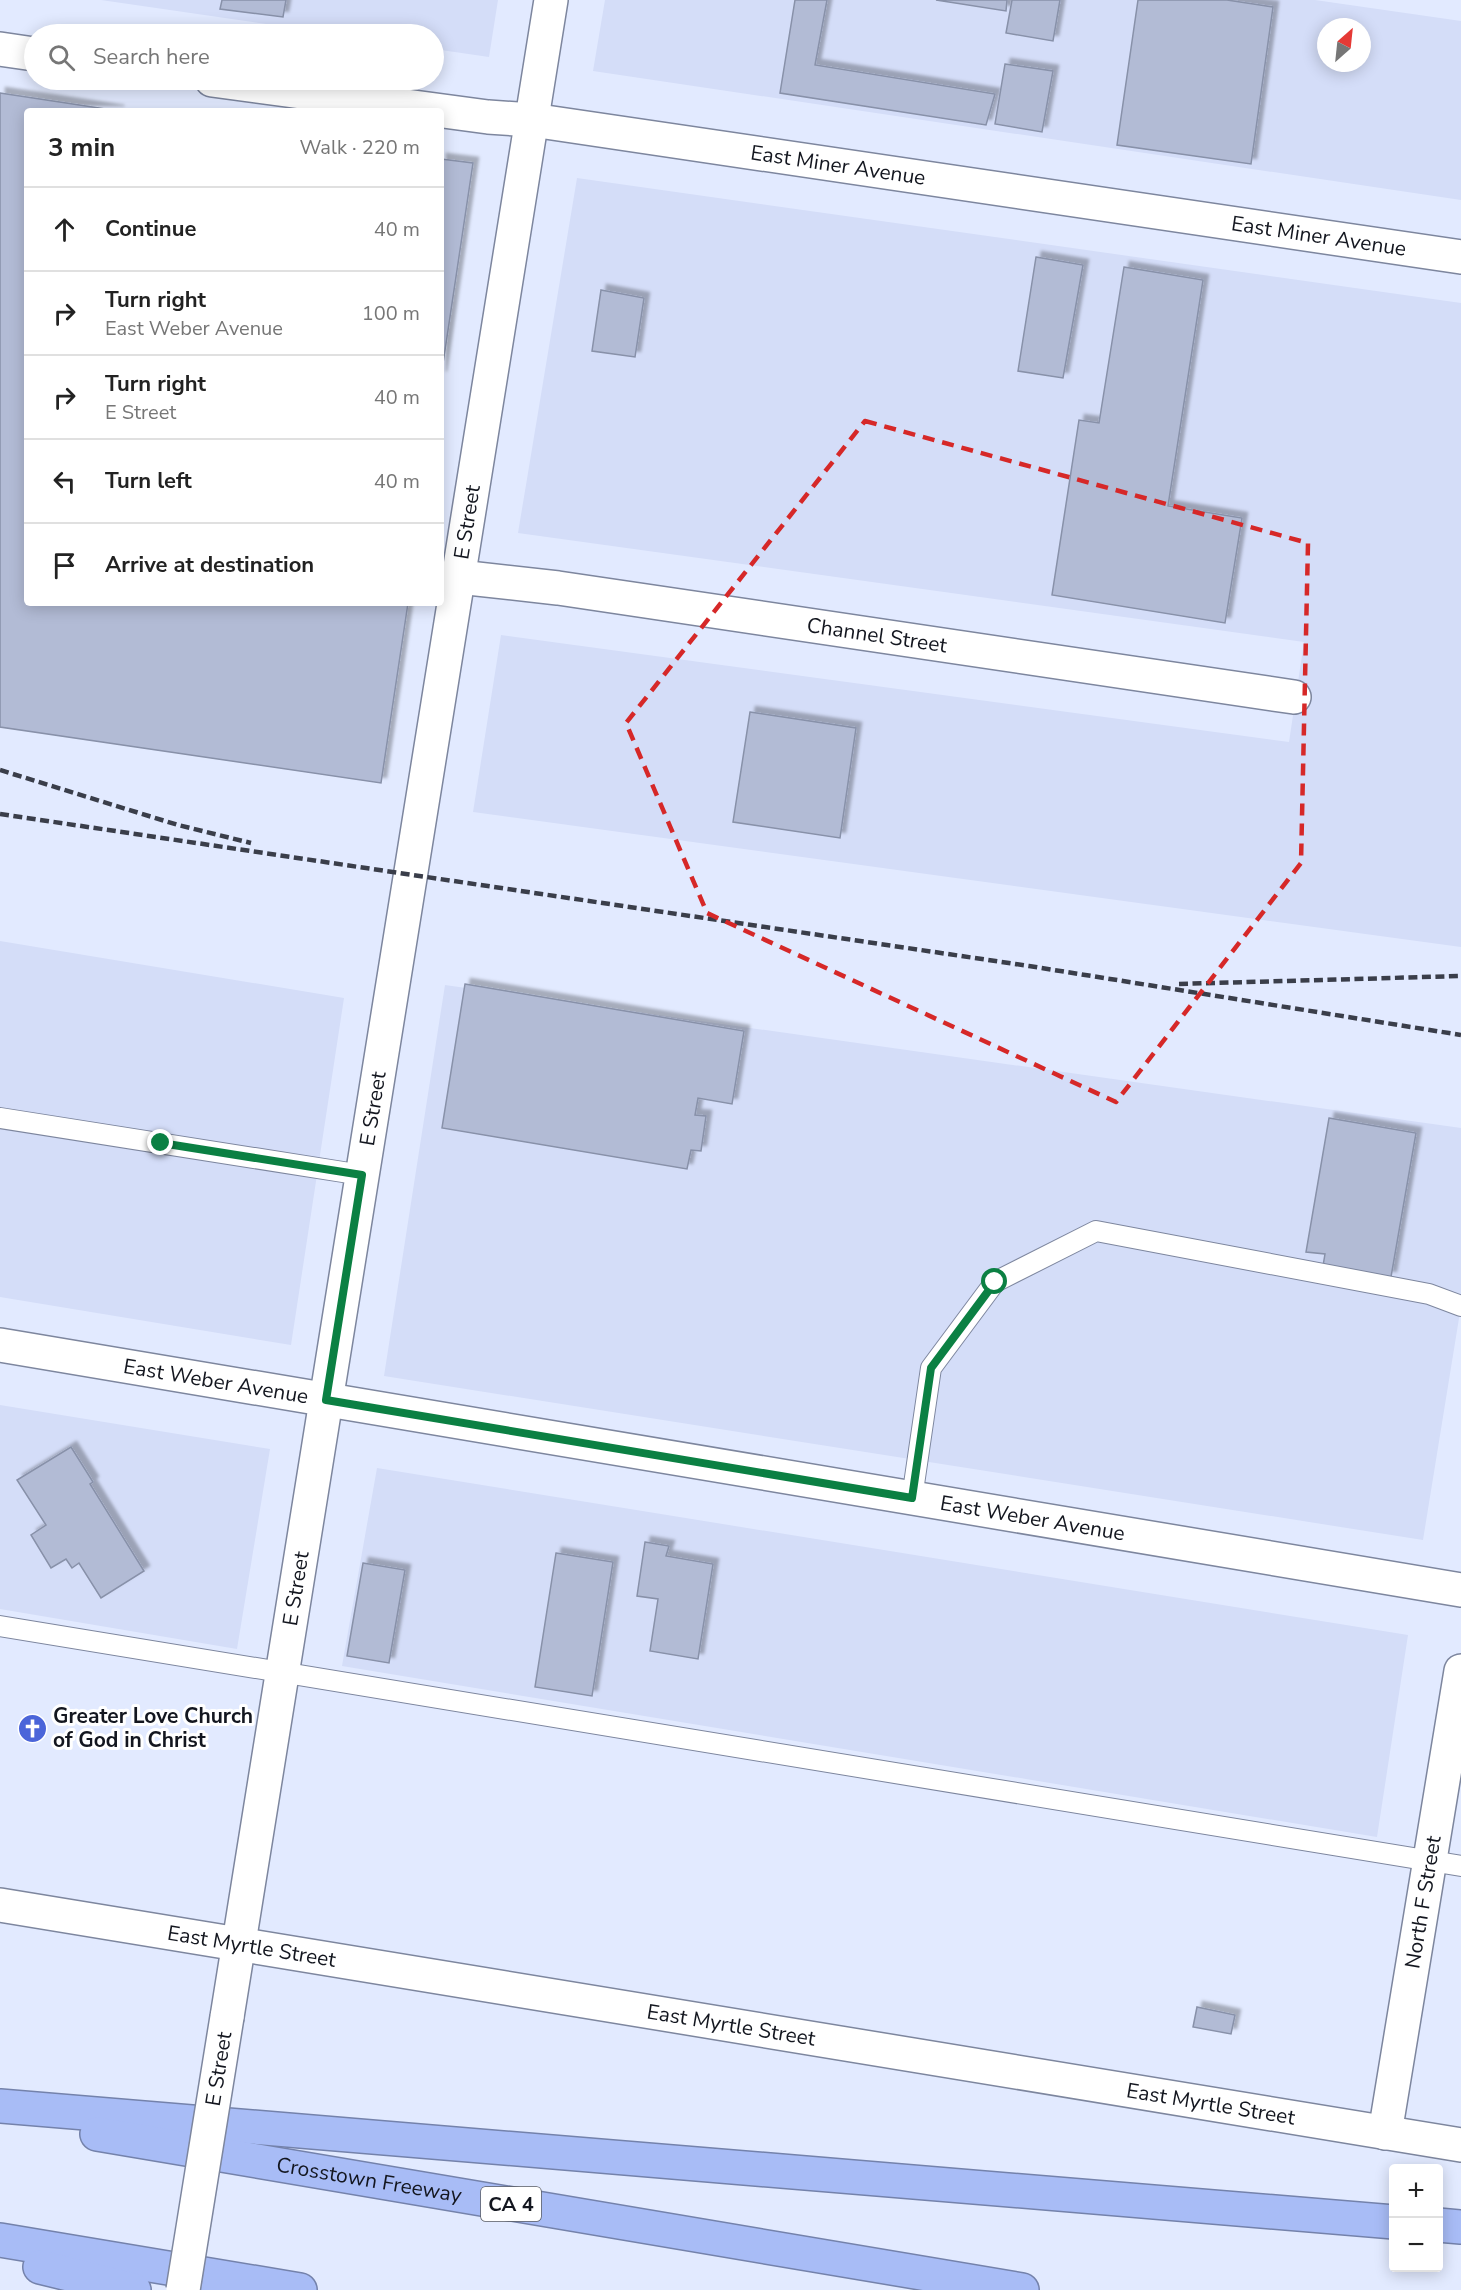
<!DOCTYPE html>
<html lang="en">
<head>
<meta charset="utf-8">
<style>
	body { margin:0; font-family:"Nunito Sans",sans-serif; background:#f6f6f6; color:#222 }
	.controls { position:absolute; right:18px; bottom:18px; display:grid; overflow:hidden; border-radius:6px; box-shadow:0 3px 15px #0003 }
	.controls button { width:54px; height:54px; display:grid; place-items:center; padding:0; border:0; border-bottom:2px solid #e0e0e0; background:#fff; color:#222; font:30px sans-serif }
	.compass { position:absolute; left:1317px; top:18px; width:54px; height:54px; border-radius:50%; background:#fff; box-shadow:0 3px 15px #0003; rotate:27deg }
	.stop { position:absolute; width:18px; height:18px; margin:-14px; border:4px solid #0b8043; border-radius:50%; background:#fff }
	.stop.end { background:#0b8043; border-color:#fff; box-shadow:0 2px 6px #0008 }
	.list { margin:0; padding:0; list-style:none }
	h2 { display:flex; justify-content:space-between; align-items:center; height:78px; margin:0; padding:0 24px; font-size:26px }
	h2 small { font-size:20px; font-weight:400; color:#767676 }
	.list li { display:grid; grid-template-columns:39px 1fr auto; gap:18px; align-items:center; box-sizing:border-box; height:84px; padding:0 24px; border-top:2px solid #e0e0e0 }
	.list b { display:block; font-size:22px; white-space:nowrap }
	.list p { margin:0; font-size:20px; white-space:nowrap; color:#767676 }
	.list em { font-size:20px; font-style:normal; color:#767676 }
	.icon { flex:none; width:33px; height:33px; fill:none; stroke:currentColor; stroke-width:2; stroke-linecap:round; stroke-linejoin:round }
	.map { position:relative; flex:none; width:1461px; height:2290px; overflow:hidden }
	.search { position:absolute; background:#fff; box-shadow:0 3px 15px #0003; left:24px; top:24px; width:420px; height:66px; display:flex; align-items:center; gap:15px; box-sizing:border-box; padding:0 21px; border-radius:33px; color:#767676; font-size:22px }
	.panel { position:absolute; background:#fff; box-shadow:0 3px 15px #0003; left:24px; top:108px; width:420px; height:498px; border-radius:6px }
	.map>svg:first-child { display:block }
</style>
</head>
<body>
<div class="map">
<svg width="1461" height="2290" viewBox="0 0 1461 2290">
	<defs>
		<filter id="shadow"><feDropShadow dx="5.5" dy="-5.5" stdDeviation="1.5" flood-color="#0004"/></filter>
	</defs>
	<rect width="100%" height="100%" fill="#e2eaff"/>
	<!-- built -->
	<path fill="#d4ddf8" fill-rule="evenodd" d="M101,0H498L489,57L434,49V34H336Z
		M605,0H1315L1461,21V200L593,71ZM1326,27H1362V63H1326Z
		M577,178L1461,303V947L473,812L501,635L1289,742L1304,642L518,533Z
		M0,941L344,998L291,1345L0,1297Z
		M445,985L1461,1128V1306L1423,1540L384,1376Z
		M0,1405L270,1449L237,1649L0,1609Z
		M377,1468L1408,1635L1377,1837L342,1666Z"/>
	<!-- building -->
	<path fill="#b2bbd5" stroke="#8891a9" stroke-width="1.5" filter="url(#shadow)" d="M222,0H286L283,17L220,9Z
		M795,0H827L815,65L995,94L986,125L780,93Z
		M936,0H1007L1006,11Z
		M1012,0H1060L1053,41L1006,33Z
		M1138,0H1227L1273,7L1251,164L1117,145Z
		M1005,64L1053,71L1042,132L995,124Z
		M0,93L119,111H27V603H408L381,783L0,727Z
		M441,159L473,163L441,377Z
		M1036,257L1083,265L1063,378L1018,371Z
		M1124,267L1203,280L1168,506L1242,518L1225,623L1052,595L1079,420L1099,423Z
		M601,290L644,298L635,357L592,351Z
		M750,712L856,728L840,838L733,822Z
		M465,984L744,1031L732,1104L698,1098L695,1115L706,1116L701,1151L691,1150L687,1169L442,1128Z
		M1329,1118L1416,1133L1391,1277L1323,1266L1325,1254L1306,1252Z
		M71,1447L93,1482L90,1484L144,1571L101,1598L79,1563L72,1568L66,1559L51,1568L31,1535L46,1525L17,1480Z
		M645,1542L669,1546L666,1556L713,1564L698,1659L650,1651L658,1599L637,1596Z
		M556,1553L613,1562L592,1696L535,1687Z
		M363,1563L405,1570L389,1663L347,1656Z
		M1197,2007L1235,2015L1231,2034L1193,2027Z"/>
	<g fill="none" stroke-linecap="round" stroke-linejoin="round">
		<defs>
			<path id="service" d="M0,1118L362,1175
				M912,1498L931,1368L995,1282L1096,1231L1429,1294L1461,1306
				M0,1626L1461,1866"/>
			<g id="minor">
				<path id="s1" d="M459,577L558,588L1294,697"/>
				<path id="s2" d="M0,1345L1461,1590"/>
				<path id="s3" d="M0,1905L1461,2145"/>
				<path id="s4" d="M227,2017L551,0"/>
				<path id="s5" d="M1385,2133L1461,1671"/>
			</g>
			<g id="tertiary">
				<path d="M0,49L34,54"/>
				<path id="s6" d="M212,80L488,117L532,120L1461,257"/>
			</g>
			<g id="motorway">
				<path d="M0,2106L1394,2222"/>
				<path id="s7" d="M97,2134L1022,2290"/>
				<path d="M1438,2225L1461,2227"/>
				<path d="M0,2240L300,2290"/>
				<path d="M40,2267L134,2290"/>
			</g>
		</defs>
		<!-- service casing -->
		<use href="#service" stroke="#7d869e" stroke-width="22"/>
		<!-- minor casing -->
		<use href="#minor" stroke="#7d869e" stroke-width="36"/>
		<!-- tertiary casing -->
		<use href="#tertiary" stroke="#7d869e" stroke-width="36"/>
		<!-- motorway casing -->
		<use href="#motorway" stroke="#7482ab" stroke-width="36"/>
		<!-- service -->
		<use href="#service" stroke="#fff" stroke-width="20"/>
		<!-- minor -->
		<use href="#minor" stroke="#fff" stroke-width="33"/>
		<!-- tertiary -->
		<use href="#tertiary" stroke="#fff" stroke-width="33"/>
		<!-- motorway -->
		<use href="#motorway" stroke="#a8bcf6" stroke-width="33"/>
		<!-- rail -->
		<path stroke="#3a3e4a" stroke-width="4.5" stroke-dasharray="9 4.5" stroke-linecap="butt" d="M0,770L178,825L251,843
			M0,814L1029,966L1461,1035
			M1179,984L1461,976"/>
		<defs>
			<g id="minor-bridge">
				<path id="s8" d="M183,2290L227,2017"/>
			</g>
		</defs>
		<!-- minor-bridge casing -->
		<use href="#minor-bridge" stroke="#7d869e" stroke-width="36" stroke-linecap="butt"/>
		<!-- minor-bridge -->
		<use href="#minor-bridge" stroke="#fff" stroke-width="33"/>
	</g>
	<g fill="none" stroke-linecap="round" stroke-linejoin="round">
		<!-- route -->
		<path stroke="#0b8043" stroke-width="8" d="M161,1143L362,1175L326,1400L912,1498L931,1368L995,1282"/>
	</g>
	<!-- marked area -->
	<path fill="none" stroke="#d62828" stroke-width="4.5" stroke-dasharray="12 8" stroke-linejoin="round" d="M865,421L1308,543L1301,863L1116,1102L707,913L626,723Z"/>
	<!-- icons -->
	<defs>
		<symbol id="church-disc" viewBox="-11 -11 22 22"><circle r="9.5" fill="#4b65d9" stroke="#fff"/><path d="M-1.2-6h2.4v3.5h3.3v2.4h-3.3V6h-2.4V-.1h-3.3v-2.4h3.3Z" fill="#fff"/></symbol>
	</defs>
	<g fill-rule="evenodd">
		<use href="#church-disc" x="16" y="1712" width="33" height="33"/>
	</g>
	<g text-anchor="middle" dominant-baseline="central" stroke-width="6" stroke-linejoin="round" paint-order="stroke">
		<!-- shield labels -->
		<rect fill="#fff" stroke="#5a5c62" stroke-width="1.5" x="481" y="2187" width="60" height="34" rx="4.5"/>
		<g font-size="20" font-weight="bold" fill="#13161f">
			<text x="511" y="2204">CA 4</text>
		</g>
		<!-- street labels -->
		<g font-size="21" fill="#13161f" stroke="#fff">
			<text stroke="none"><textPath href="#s6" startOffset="632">East Miner Avenue</textPath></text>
			<text stroke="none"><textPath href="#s6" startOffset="1118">East Miner Avenue</textPath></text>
			<text stroke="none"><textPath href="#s4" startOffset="1514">E Street</textPath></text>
			<text stroke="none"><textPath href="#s1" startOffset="422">Channel Street</textPath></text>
			<text stroke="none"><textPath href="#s4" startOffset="920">E Street</textPath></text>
			<text stroke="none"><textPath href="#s2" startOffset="219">East Weber Avenue</textPath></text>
			<text stroke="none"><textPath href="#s2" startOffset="1047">East Weber Avenue</textPath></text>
			<text stroke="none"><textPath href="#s4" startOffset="434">E Street</textPath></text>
			<text stroke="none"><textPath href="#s5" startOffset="234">North F Street</textPath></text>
			<text stroke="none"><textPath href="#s3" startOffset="255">East Myrtle Street</textPath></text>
			<text stroke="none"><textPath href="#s3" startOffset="741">East Myrtle Street</textPath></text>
			<text stroke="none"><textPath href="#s8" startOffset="224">E Street</textPath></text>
			<text stroke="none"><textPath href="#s3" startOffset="1227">East Myrtle Street</textPath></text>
			<text stroke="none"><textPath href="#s7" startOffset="276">Crosstown Freeway</textPath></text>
		</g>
		<!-- poi labels -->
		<g font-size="21" font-weight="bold" fill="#13161f" stroke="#fff" text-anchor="start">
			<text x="53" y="1716">Greater Love Church<tspan x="53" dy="24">of God in Christ</tspan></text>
		</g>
	</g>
</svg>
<div class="controls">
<button>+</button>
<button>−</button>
</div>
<svg class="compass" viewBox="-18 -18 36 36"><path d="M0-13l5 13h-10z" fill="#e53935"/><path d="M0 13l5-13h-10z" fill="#767676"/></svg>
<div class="stop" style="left:995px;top:1282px"></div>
<div class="stop end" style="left:161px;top:1143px"></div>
<div class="search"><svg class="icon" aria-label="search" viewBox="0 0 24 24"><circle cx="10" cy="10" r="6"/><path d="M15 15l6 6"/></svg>Search here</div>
<section class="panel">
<h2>3 min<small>Walk · 220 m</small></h2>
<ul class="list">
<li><svg class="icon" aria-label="ahead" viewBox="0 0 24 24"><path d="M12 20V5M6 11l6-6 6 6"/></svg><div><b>Continue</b></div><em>40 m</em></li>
<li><svg class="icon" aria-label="right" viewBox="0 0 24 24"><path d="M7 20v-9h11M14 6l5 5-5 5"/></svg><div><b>Turn right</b><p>East Weber Avenue</p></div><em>100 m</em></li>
<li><svg class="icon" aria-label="right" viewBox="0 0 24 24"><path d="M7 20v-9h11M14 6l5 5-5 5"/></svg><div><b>Turn right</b><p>E Street</p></div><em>40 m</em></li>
<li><svg class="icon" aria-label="left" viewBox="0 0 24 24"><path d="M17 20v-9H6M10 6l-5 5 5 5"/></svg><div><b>Turn left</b></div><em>40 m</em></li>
<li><svg class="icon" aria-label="arrive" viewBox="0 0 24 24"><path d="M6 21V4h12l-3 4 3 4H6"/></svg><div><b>Arrive at destination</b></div></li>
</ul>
</section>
</div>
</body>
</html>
